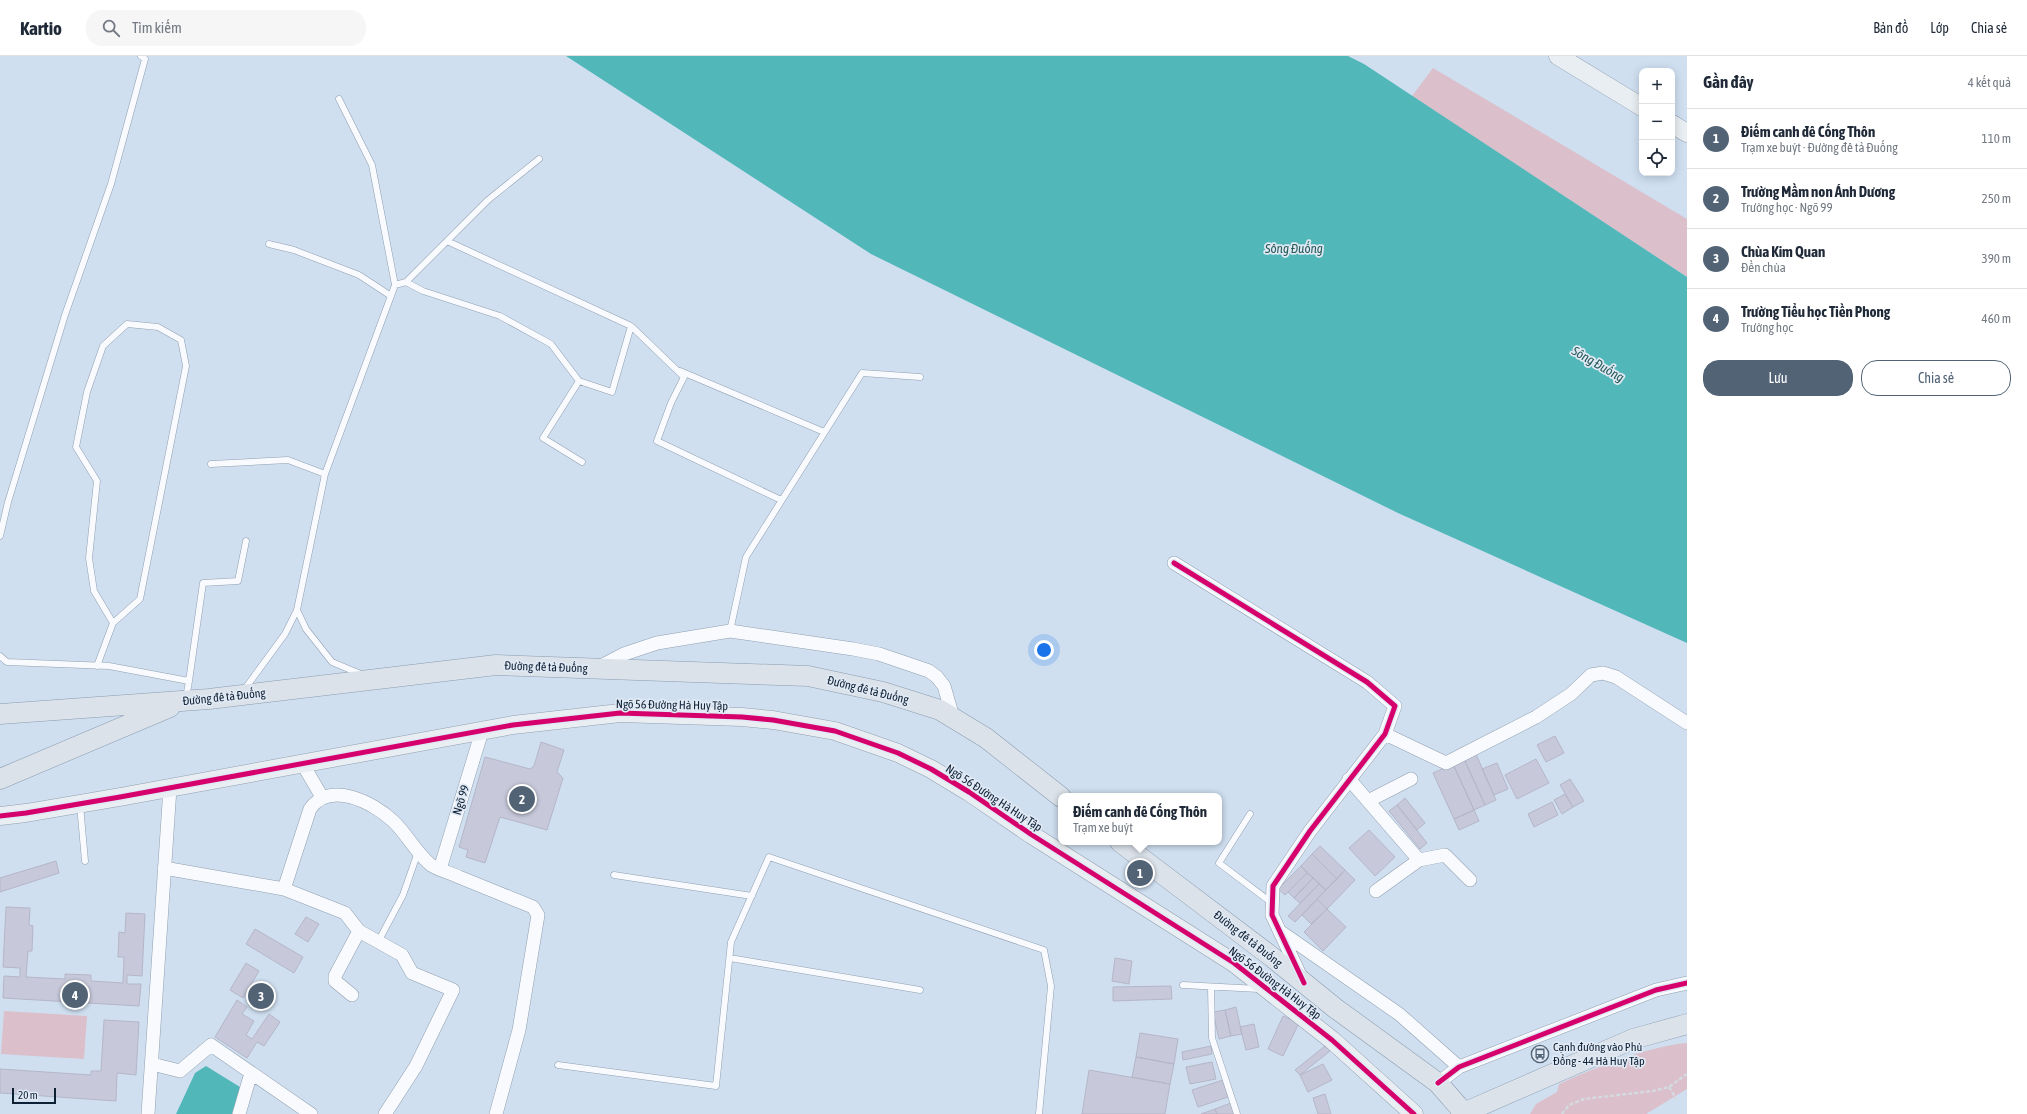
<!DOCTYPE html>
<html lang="vi">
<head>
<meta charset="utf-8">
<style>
	body { margin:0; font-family:"Asap Condensed",sans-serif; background:#f6f6f7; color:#1f2937 }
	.controls { position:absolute; right:12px; top:12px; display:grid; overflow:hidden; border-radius:8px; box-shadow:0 2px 10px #0003 }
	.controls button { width:36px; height:36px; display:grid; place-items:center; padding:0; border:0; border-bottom:1px solid #e0e1e3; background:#fff; color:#1f2937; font:20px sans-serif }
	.scale { position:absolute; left:12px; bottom:10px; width:44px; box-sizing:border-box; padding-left:4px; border:2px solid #0e2034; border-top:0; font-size:11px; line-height:14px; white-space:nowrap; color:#0e2034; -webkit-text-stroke:3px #e0e9f4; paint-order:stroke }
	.you { position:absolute; left:1044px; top:594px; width:14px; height:14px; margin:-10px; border:3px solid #fff; border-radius:50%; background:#1a73e8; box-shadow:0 0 0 6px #1a73e833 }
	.badge { display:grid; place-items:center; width:26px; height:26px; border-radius:50%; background:#526376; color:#fff; font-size:13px; font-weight:700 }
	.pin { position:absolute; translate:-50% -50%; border:2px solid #fff; box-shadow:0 1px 4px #0006 }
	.popup { position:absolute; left:1058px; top:737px; width:164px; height:52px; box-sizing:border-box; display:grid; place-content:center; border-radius:8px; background:#fff; filter:drop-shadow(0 1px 3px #0005); font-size:13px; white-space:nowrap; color:#747a83 }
	.popup b { font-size:15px; color:#1f2937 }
	.popup::after { content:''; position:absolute; left:50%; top:100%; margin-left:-8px; border:8px solid transparent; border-top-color:#fff }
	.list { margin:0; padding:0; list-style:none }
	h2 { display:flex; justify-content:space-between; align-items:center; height:52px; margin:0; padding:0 16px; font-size:17px }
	h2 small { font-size:13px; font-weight:400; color:#747a83 }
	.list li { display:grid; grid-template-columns:26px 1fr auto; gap:12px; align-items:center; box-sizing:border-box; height:60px; padding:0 16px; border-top:1px solid #e0e1e3 }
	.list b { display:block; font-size:15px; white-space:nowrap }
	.list p { margin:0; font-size:13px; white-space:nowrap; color:#747a83 }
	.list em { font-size:13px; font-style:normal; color:#747a83 }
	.actions { display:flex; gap:8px; padding:12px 16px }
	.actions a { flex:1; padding:9px 0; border:1px solid #526376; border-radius:16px; text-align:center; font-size:14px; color:#526376 }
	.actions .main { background:#526376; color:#fff }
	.icon { flex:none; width:22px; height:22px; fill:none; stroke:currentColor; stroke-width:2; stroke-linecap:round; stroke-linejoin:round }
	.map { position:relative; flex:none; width:1687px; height:1058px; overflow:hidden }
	header { display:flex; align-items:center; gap:24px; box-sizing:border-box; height:56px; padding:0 20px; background:#fff; border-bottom:1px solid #e0e1e3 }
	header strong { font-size:19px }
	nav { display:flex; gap:22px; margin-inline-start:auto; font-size:14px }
	.search { width:280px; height:36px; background:#f6f6f7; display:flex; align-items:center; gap:10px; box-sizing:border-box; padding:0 14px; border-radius:16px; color:#747a83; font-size:15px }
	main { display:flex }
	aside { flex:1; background:#fff }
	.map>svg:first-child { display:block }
</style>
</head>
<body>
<header>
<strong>Kartio</strong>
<div class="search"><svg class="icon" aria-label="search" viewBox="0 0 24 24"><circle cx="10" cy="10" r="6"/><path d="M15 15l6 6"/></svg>Tìm kiếm</div>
<nav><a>Bản đồ</a><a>Lớp</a><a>Chia sẻ</a></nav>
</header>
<main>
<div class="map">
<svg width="1687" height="1058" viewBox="0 0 1687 1058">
	<rect width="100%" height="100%" fill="#cfdff0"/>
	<!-- green -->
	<path fill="#dbbfca" d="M1433,12L1687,163V221L1412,40Z
		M4,955L87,960L84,1003L1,998Z
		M1687,987V1033L1646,1058H1530L1536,1048L1557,1036L1559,1028C1594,1012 1649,990 1687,987Z"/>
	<!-- water -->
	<path fill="#51b7b9" d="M566,0H1348L1364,8L1687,221V587L1398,457L871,198Z
		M206,1010L240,1031L234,1058H176L195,1017Z"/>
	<!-- building -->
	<path fill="#c7c9db" stroke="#b5b6c8" d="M1555,680L1564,697L1546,706L1537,689Z
		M541,686L564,694L557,716L563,722L547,774L500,761L485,807L466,801L468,794L459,791L485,701L530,713L534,710Z
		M1476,698L1496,744L1485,749L1464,703Z
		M1464,703L1485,749L1474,754L1453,708Z
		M1536,703L1549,727L1517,743L1505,719Z
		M1497,707L1508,733L1494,739L1482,713Z
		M1453,708L1474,754L1454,763L1433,717Z
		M1570,723L1584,745L1573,751L1560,729Z
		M1565,738L1573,751L1562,758L1554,744Z
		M1405,742L1425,767L1417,774L1397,749Z
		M1552,746L1558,759L1534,771L1528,758Z
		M1397,749L1427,787L1420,793L1389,755Z
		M1474,754L1479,765L1459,774L1454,763Z
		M1369,774L1395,801L1375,820L1349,792Z
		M1320,790L1345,814L1337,823L1312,798Z
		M1312,798L1337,823L1326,834L1301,810Z
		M56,805L59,817L0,836V822Z
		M1301,810L1307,817L1285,839L1278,833Z
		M1345,814L1355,824L1327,853L1317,843Z
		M1307,817L1313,822L1294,842L1288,836Z
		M1313,822L1319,828L1300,847L1294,842Z
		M1319,828L1326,834L1295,866L1288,860Z
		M1317,843L1327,853L1311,868L1302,859Z
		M6,851L30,852L29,869L33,870L32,895H28L26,921L65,923V918L91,919V925L123,927L124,901H118L119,876L125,877L126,857L145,858L142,920L127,919V928H141L139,950L3,942L4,920L20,921V912L3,911Z
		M1327,853L1346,871L1323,895L1304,876Z
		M306,861L319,868L308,886L295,878Z
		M255,873L303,901L294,917L246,888Z
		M1115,902L1132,905L1129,928L1112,925Z
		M246,907L259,915L243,942L230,934Z
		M1171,930L1172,943L1113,945V931Z
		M237,944L247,951L242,958L254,965L246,979L252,983L269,958L280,966L264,990L257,986L247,1002L215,981Z
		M1236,951L1242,978L1231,980L1225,954Z
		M1225,954L1231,980L1219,983L1213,956Z
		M1283,960L1299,967L1283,1000L1268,993Z
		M104,964L139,966L136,1019L117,1017L116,1045L0,1037V1013L91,1019V1015H101Z
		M1254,968L1259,991L1246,994L1240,971Z
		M1140,977L1178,983L1174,1008L1136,1001Z
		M1211,990L1212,998L1183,1004L1182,996Z
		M1325,990L1330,995L1300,1019L1295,1014Z
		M1136,1001L1174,1008L1170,1028L1132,1021Z
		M1212,1006L1216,1023L1190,1028L1186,1011Z
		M1323,1008L1332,1024L1308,1036L1300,1019Z
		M1089,1014L1170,1028L1165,1058H1082Z
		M1223,1024L1228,1041L1198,1051L1192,1034Z
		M1325,1038L1331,1058H1318L1313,1042Z
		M1231,1047L1235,1058H1217L1215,1053Z
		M1215,1053L1217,1058H1201Z"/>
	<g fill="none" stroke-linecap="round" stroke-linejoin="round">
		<defs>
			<path id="lane" d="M339,43L372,109L395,229
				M447,185L631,270L684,321L671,347L657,385L781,444
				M269,188L294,194L359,219L391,240
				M406,226L423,235L500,260L551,288L579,325
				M680,315L824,376
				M582,406L543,382L579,325L612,336L631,270
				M211,408L288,404L325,418
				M0,480L8,446L65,259L111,128L145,3L141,0
				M297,554L306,573L332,606L363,619
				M730,575L746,501L862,317L920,321
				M0,600L7,606L109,610L189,625L186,642
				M97,610L113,567L140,543L186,310L181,284L158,271L127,268L103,290L87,336L76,391L97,425L89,502L94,535L113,567
				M189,625L203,527L238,525L246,485
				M242,634L247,630L285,578L297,554L325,418L395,229L406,226L488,144L539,103
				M80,749L85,805
				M1250,758L1219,807L1272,847
				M614,819L752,840
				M378,886L403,839L418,796
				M730,902L920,934
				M1183,929L1259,933
				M1211,931L1212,982L1237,1058
				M558,1009L716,1030L731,886L769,801L1044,894L1051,930L1039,1058"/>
			<path id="street" d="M1174,507L1367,626L1395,650L1385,678L1310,775L1273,830L1272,859L1301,921
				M599,611L624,598L657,587L730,575L853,593L879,598L929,615L937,621L944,630L953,661
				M1385,678L1446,707L1536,661L1571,638L1591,619L1603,617L1616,621L1687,667
				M302,707L322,741
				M1349,723L1419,804L1376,835
				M1368,745L1411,723
				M1419,804L1445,799L1470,824
				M164,812L284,833L345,857L359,875L335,920V925L352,939
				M440,813L482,675
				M284,833L310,753C329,724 373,746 393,765C407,778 416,797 431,809C438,814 451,817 459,821C484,831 508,841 533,851L538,859L519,974L496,1058
				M359,875L402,899L412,917L453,934L416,1010L385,1058
				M1281,876L1399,958L1459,1011
				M152,1008L180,1015L211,989L311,1058
				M1438,1027L1459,1011L1656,934L1687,927
				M148,1058L170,732
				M239,1058L251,1017"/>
			<path id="secondary" d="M1558,0L1642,51
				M1672,68L1687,77
				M0,760L26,757L120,741L513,669L620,657L742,661L773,664L835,675L898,697L931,713L969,736L1032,779L1234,907L1332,984L1414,1058"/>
			<path id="primary" d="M0,658L209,643L496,609L808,620L883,636L940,654L986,682L1061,741
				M0,723L170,651
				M1120,786L1272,901L1335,952L1438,1027L1465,1058
				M1461,1058L1633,983L1687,968"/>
		</defs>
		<!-- lane casing -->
		<use href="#lane" stroke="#909fb0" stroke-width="7"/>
		<!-- street casing -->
		<use href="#street" stroke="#909fb0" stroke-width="14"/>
		<!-- secondary casing -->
		<use href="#secondary" stroke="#909fb0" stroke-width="19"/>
		<!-- primary casing -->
		<use href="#primary" stroke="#8a9caf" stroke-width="21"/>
		<!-- path -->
		<path stroke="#d4dadf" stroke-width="2.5" stroke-dasharray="4 2" stroke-linecap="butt" d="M1669,1031L1677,1044
			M1562,1058L1569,1049L1584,1043L1653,1035L1669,1031L1687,1018"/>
		<!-- lane -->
		<use href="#lane" stroke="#f8fafd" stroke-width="6"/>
		<!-- street -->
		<use href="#street" stroke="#f8fafd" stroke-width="13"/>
		<!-- secondary -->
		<use href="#secondary" stroke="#e9eef3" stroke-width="18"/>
		<!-- primary -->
		<use href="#primary" stroke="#dbe2ea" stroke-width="20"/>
		<defs>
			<path id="cycleway" d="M1174,507L1367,626L1395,650L1385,678L1310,775L1273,830L1272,859L1304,927
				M0,760L26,757L120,741L513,669L620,657L742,661L773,664L835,675L898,697L931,713L969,736L1032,779L1234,907L1332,984L1414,1058
				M1438,1027L1459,1011L1656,934L1687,927"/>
		</defs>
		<!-- cycleway casing -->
		<use href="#cycleway" stroke="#e0e9f4" stroke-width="8"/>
		<!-- cycleway -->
		<use href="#cycleway" stroke="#d6006c" stroke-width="5"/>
	</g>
	<!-- icons -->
	<defs>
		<symbol id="bus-ring" viewBox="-11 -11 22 22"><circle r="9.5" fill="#e0e9f4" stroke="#526376" stroke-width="1.5"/><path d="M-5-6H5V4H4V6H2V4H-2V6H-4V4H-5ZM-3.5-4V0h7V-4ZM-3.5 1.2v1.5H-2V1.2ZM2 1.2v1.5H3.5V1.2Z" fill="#526376"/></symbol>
	</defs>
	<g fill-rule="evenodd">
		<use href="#bus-ring" x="1530" y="988" width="20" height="20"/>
	</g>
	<g text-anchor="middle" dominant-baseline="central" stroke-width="3.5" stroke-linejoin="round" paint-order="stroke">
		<!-- street labels -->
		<g font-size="12" fill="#0e2034" stroke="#e0e9f4">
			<text transform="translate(546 611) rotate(2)">Đường đê tả Đuống</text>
			<text transform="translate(868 634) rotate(14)">Đường đê tả Đuống</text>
			<text transform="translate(224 641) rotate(-6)">Đường đê tả Đuống</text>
			<text transform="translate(672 649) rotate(1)">Ngõ 56 Đường Hà Huy Tập</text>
			<text transform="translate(994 742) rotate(33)">Ngõ 56 Đường Hà Huy Tập</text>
			<text transform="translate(461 744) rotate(-73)">Ngõ 99</text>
			<text transform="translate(1248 883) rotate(38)">Đường đê tả Đuống</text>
			<text transform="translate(1275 927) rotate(37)">Ngõ 56 Đường Hà Huy Tập</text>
		</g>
		<!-- poi labels -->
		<g font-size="12" fill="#0e2034" stroke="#e0e9f4" text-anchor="start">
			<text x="1553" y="991">Cạnh đường vào Phù<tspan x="1553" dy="14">Đổng - 44 Hà Huy Tập</tspan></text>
		</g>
		<!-- water labels -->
		<g font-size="13" font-style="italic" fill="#265a58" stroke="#e0e9f4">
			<text x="1294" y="192">Sông Đuống</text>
			<text transform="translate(1598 308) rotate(30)">Sông Đuống</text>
		</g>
	</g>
</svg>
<div class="controls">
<button>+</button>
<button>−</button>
<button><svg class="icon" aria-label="locate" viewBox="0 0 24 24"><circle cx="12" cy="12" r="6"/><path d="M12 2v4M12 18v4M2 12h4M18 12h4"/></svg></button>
</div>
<div class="scale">20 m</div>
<div class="you"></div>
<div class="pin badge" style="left:1140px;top:817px">1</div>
<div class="popup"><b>Điếm canh đê Cống Thôn</b>Trạm xe buýt</div>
<div class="pin badge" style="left:522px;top:743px">2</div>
<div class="pin badge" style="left:261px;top:940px">3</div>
<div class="pin badge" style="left:75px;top:939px">4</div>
</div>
<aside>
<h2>Gần đây<small>4 kết quả</small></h2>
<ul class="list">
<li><span class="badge">1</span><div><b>Điếm canh đê Cống Thôn</b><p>Trạm xe buýt · Đường đê tả Đuống</p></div><em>110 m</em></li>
<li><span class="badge">2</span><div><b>Trường Mầm non Ánh Dương</b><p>Trường học · Ngõ 99</p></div><em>250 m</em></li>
<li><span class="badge">3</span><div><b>Chùa Kim Quan</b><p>Đền chùa</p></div><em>390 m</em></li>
<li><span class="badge">4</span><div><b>Trường Tiểu học Tiền Phong</b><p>Trường học</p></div><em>460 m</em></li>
</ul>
<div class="actions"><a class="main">Lưu</a><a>Chia sẻ</a></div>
</aside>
</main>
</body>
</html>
